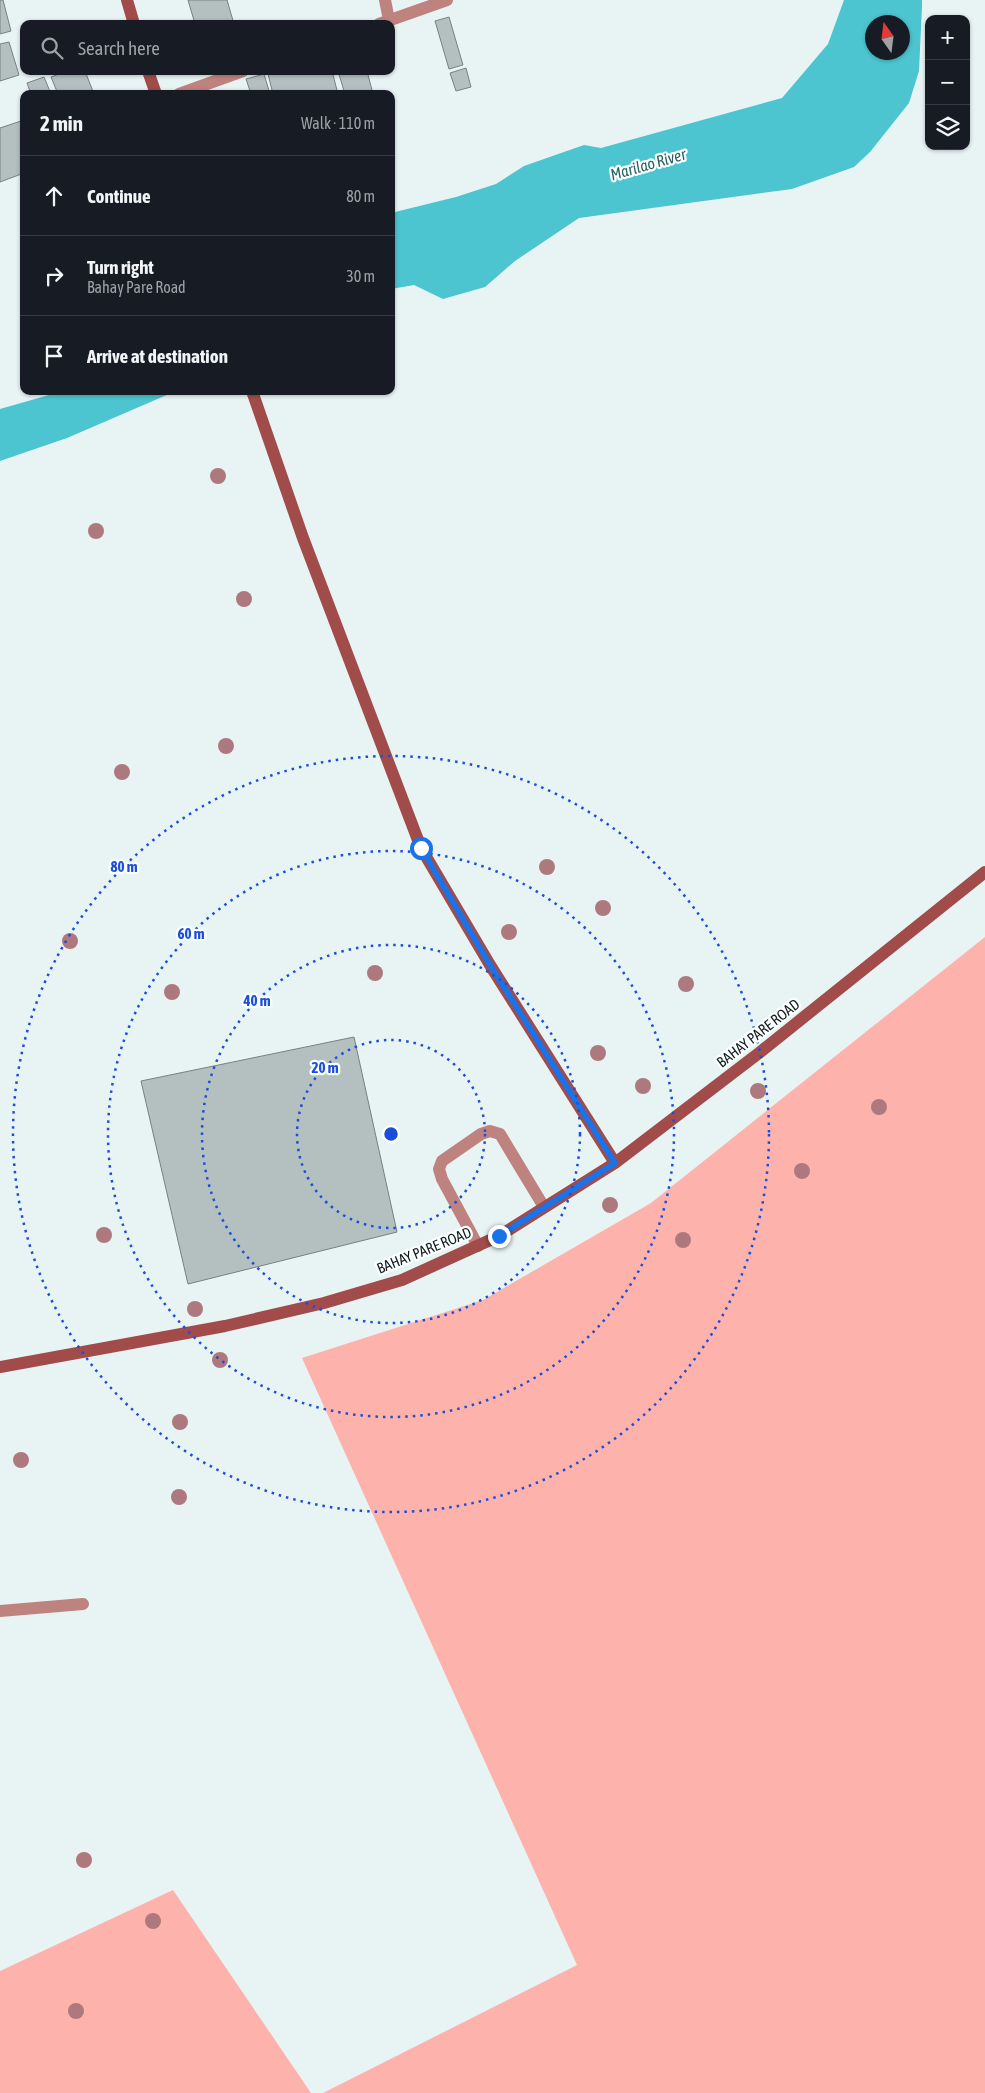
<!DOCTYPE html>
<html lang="en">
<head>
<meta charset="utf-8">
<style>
	body { margin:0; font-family:"Asap Condensed",sans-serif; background:#242831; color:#f1f3f6 }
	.controls { position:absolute; right:15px; top:15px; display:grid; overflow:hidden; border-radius:10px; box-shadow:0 1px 4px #0004 }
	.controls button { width:45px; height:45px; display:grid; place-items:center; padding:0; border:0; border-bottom:1px solid #363941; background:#171b24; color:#f1f3f6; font:25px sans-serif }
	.compass { position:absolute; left:865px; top:15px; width:45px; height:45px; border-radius:50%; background:#171b24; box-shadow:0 1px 4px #0004; rotate:346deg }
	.stop { position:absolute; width:15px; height:15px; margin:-11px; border:4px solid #1a73e8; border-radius:50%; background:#fff }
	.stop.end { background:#1a73e8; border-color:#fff; box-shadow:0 1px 5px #0008 }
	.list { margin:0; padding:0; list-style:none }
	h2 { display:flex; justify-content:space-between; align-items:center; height:65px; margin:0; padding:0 20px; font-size:21px }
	h2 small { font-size:16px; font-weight:400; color:#9ea1a6 }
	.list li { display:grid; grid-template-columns:32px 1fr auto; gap:15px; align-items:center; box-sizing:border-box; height:80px; padding:0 20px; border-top:1px solid #363941 }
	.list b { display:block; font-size:19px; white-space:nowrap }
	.list p { margin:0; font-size:16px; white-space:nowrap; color:#9ea1a6 }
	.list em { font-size:16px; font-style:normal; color:#9ea1a6 }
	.icon { flex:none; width:28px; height:28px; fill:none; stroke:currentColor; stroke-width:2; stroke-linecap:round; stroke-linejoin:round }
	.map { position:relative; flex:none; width:985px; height:2093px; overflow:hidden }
	.search { position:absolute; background:#171b24; box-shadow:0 1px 4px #0004; left:20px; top:20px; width:375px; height:55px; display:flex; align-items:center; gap:12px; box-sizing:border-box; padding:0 18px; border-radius:10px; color:#9ea1a6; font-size:19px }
	.panel { position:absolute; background:#171b24; box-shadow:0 1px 4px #0004; left:20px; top:90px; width:375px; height:305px; border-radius:10px }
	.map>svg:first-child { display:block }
</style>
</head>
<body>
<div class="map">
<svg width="985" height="2093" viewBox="0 0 985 2093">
	<rect width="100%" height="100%" fill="#e8f3f4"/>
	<!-- green -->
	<path fill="#feb2ac" d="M985,937V2093H323L577,1965L302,1358L483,1300L651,1203Z
		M173,1890L311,2093H0V1971Z"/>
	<!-- water -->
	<path fill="#4cc5d0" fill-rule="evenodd" d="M844,0H922V7L919,71L909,103L870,152L854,167L792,189L579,218L515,261L485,287L443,299L414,285L391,289V213L456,197L496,184L524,166L584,145L601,148L782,98L828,44ZM872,22H902V52H872Z
		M63,391H176L67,438L0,461V409Z"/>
	<!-- building -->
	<path fill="#b4bfbf" stroke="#778182" d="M0,0H3L11,31L0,34Z
		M188,0H227L234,24H195Z
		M449,17L463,65L449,69L435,21Z
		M9,42L19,75L0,81V44Z
		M466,68L471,87L456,91L450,73Z
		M67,71H85L94,94H58L51,77Z
		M278,71H332L338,94H273L268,74Z
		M338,71H367L373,94H345Z
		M264,74L270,94H251L246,79Z
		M44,77L51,94H31L27,83Z
		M24,120V173L0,182V128Z
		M354,1037L397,1232L188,1284L141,1081Z"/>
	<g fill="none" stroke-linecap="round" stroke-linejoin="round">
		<!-- lane -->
		<path stroke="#bf837f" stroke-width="12" d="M478,1246L442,1179L439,1169L442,1161L481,1134L490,1131L500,1134L544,1207
			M0,1611L83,1604"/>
		<!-- street -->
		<path stroke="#bf837f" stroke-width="12" d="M385,0L389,20
			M379,24L447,0
			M179,94L243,71"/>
		<!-- secondary -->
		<path stroke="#a14c4a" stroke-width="12" d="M127,0L134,24
			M148,71L156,94
			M252,391L303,538L421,848L490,965L615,1163
			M0,1367L225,1326L324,1303L402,1280L499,1236L615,1163L759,1053L985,872"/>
	</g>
	<!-- trees -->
	<g fill="#ad797e">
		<circle cx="218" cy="476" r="8"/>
		<circle cx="96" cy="531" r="8"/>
		<circle cx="244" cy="599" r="8"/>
		<circle cx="226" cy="746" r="8"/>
		<circle cx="122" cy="772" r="8"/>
		<circle cx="547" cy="867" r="8"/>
		<circle cx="603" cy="908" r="8"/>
		<circle cx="509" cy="932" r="8"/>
		<circle cx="70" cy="941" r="8"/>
		<circle cx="375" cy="973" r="8"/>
		<circle cx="686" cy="984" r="8"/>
		<circle cx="172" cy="992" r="8"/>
		<circle cx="598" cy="1053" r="8"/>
		<circle cx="643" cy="1086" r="8"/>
		<circle cx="758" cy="1091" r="8"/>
		<circle cx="879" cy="1107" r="8"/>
		<circle cx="802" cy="1171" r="8"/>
		<circle cx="610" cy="1205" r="8"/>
		<circle cx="104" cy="1235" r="8"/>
		<circle cx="683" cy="1240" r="8"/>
		<circle cx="195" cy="1309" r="8"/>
		<circle cx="220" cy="1360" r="8"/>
		<circle cx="180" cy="1422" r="8"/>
		<circle cx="21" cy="1460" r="8"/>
		<circle cx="179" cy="1497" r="8"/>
		<circle cx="84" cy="1860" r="8"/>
		<circle cx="153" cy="1921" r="8"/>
		<circle cx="76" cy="2011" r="8"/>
	</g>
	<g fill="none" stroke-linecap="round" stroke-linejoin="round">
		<!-- route -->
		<path stroke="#1a73e8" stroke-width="6" d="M421,848L490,965L615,1163L499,1236"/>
	</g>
	<!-- distance rings -->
	<g fill="none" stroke="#1d4ed8" stroke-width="2.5" stroke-dasharray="2.5 5">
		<circle cx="391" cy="1134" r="94"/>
		<circle cx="391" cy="1134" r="189"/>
		<circle cx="391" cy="1134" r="283"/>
		<circle cx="391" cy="1134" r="378"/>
	</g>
	<g text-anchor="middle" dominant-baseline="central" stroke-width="4.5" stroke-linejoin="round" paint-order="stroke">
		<!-- street labels -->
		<g font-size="15" fill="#171b1b" stroke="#faffff">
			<text transform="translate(758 1033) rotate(-38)">BAHAY PARE ROAD</text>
			<text transform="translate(424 1250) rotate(-22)">BAHAY PARE ROAD</text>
		</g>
		<!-- water labels -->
		<g font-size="16" font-style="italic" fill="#2d5f64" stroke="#faffff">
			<text transform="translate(648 164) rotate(-16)">Marilao River</text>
		</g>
	</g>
	<circle cx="391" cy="1134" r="8" fill="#1d4ed8" stroke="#faffff" stroke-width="2.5"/>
	<g font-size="15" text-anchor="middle" font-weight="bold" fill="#1d4ed8" stroke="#faffff" stroke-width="4.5" stroke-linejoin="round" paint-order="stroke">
		<text x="124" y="872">80 m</text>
		<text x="191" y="939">60 m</text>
		<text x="257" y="1006">40 m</text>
		<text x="325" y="1073">20 m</text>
	</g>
</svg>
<div class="controls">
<button>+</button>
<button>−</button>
<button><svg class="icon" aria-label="layers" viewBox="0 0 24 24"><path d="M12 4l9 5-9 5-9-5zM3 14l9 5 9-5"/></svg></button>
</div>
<svg class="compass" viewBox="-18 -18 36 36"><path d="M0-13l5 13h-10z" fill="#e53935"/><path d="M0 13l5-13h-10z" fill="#9ea1a6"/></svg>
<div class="stop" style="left:421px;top:848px"></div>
<div class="stop end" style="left:499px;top:1236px"></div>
<div class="search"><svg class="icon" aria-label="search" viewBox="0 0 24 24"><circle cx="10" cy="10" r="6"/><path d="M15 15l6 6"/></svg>Search here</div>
<section class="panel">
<h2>2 min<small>Walk · 110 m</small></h2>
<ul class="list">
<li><svg class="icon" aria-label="ahead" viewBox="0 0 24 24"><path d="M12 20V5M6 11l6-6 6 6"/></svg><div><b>Continue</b></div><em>80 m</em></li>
<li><svg class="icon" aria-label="right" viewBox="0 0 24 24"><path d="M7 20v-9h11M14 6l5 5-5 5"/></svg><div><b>Turn right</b><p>Bahay Pare Road</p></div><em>30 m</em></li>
<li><svg class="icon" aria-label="arrive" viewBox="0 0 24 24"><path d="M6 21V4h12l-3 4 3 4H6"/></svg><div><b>Arrive at destination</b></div></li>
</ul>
</section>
</div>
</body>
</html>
